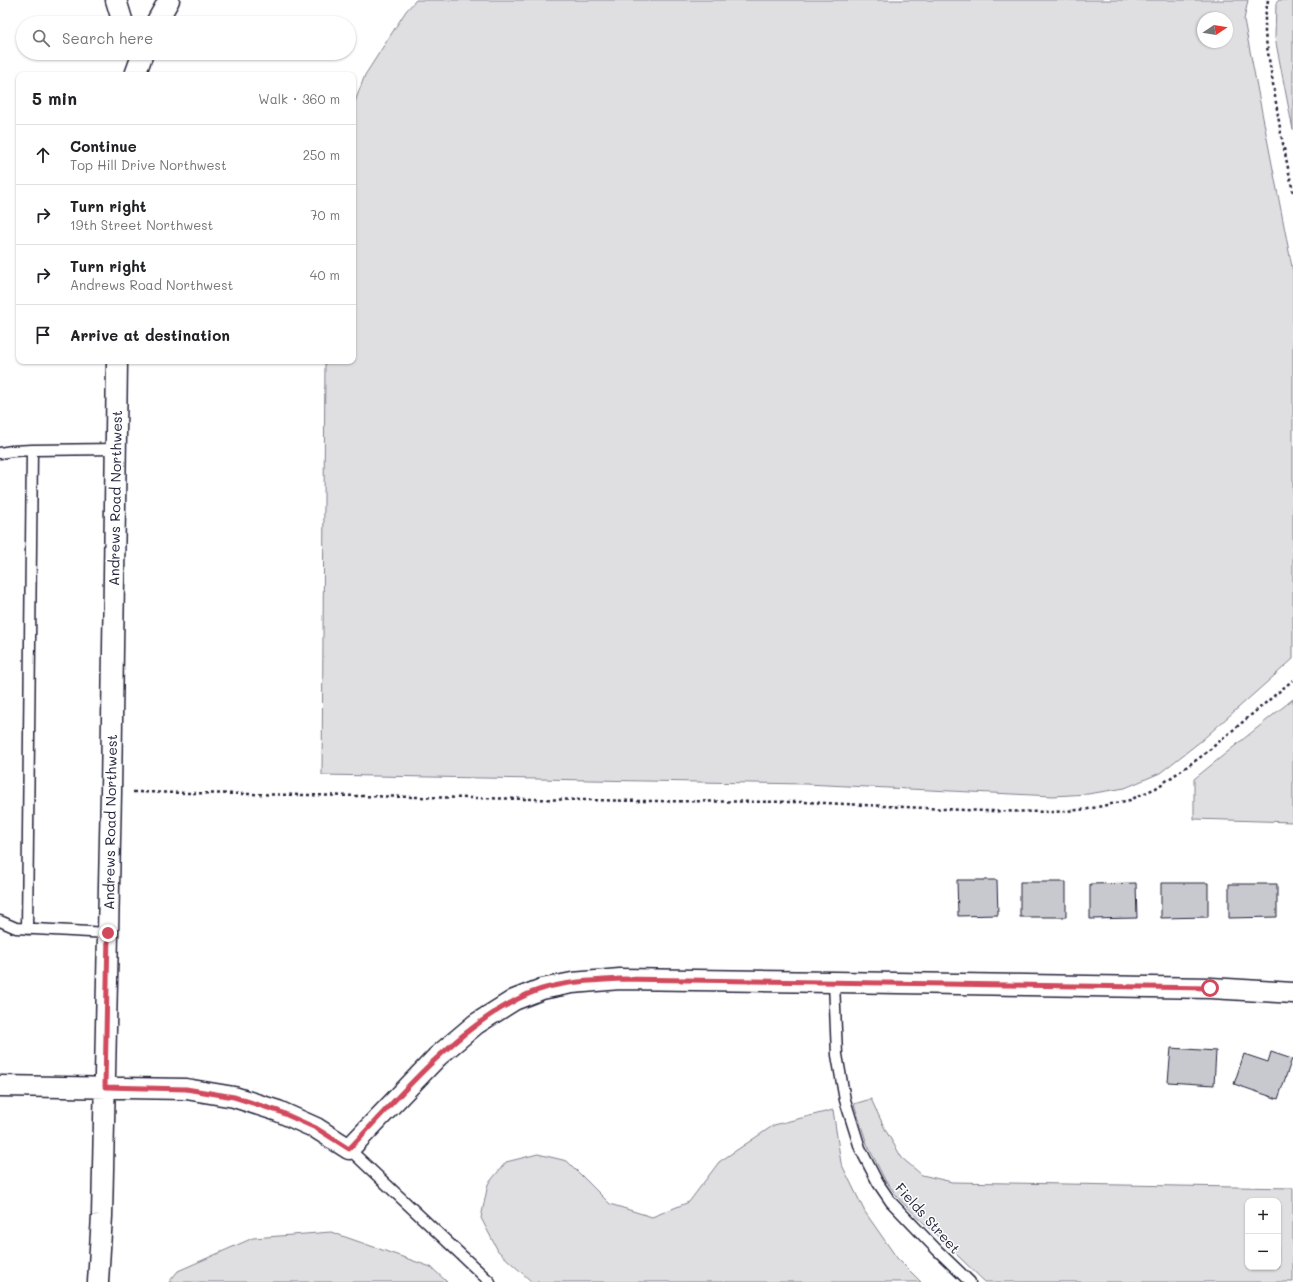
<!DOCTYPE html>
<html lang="en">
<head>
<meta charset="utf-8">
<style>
	body { margin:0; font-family:Mali,sans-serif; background:#f2f2f2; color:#202124 }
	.controls { position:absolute; right:12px; bottom:12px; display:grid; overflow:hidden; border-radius:8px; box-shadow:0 1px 3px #0004 }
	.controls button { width:36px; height:36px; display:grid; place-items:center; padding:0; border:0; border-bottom:1px solid #e0e0e0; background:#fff; color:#202124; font:20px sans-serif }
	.compass { position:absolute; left:1197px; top:12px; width:36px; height:36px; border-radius:50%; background:#fff; box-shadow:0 1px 3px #0004; rotate:78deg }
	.stop { position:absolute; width:12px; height:12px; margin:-9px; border:3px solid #d1495b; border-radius:50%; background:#fff }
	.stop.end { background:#d1495b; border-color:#fff; box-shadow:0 1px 4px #0008 }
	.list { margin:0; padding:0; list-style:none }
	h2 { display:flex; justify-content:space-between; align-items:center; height:52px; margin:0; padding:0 16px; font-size:17px }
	h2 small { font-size:13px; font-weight:400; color:#757577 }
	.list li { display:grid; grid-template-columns:26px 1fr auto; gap:12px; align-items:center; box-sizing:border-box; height:60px; padding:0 16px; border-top:1px solid #e0e0e0 }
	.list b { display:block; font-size:15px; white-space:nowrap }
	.list p { margin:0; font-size:13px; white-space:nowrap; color:#757577 }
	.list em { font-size:13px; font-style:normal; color:#757577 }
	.icon { flex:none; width:22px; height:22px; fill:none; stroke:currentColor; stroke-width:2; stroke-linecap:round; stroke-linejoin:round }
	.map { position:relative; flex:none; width:1293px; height:1282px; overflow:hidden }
	.search { position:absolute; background:#fff; box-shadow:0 1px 3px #0004; left:16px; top:16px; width:340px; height:44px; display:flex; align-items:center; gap:10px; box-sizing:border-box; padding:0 14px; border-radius:22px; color:#757577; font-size:15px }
	.panel { position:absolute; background:#fff; box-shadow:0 1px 3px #0004; left:16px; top:72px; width:340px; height:292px; border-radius:8px }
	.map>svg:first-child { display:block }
</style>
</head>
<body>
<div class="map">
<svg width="1293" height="1282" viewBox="0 0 1293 1282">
	<rect width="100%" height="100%" fill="#fff"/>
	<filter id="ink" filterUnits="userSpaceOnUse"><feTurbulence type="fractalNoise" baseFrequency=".025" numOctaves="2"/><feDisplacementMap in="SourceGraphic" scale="8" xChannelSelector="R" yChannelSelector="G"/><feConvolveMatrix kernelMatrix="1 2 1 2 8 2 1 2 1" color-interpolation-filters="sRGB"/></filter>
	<g filter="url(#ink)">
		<!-- green -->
		<path fill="#dfdfe2" stroke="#80808e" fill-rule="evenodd" d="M416,0H1248L1244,20L1293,272V659L1201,741L1160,773L1125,788L1088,794L1053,796L806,784L322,775L325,361H353V107L365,75L406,11ZM1203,18H1227V42H1203Z
			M1279,0H1293V130L1275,38L1276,3Z
			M1293,699V822L1194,819V779Z
			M871,1099L886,1131L902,1158L922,1175L952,1182L1293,1188V1282H985L900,1200L885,1180L867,1144L854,1104ZM1248,1201H1278V1267H1248Z
			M833,1110L841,1163L865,1212L897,1258L921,1282H532L498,1251L481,1218L488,1184L506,1162L538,1154L567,1161L610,1204L652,1217L689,1202L719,1162L774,1125Z
			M331,1232L431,1267L447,1282H169L178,1271L253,1238Z"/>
		<!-- building -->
		<path fill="#c8c8cf" stroke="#22223b" d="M957,880H997L998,915L958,916Z
			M1020,882H1066V917H1020Z
			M1136,883L1137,918L1090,919V884Z
			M1161,883H1208V917L1161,918Z
			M1229,884H1277V917L1229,918Z
			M1171,1048L1216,1051L1214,1085L1168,1082Z
			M1271,1052L1292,1059L1278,1099L1234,1084L1244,1054L1268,1062Z"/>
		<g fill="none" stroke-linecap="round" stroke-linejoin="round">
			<defs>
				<path id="service" d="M0,453L12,451L32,450L116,449
					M0,921L16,928L108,933
					M27,929L32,450
					M834,982L837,1055L845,1100L860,1148L878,1183L891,1202L938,1251L970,1282
					M349,1149L490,1282"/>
				<path id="minor" d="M116,0L123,23
					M156,23L169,0
					M135,75L143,53
					M0,1086L186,1089L234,1097L278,1111L316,1128L349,1149L438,1056L476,1024L514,1000L542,989L572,983L620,979L834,982L1211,988L1293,993
					M98,1282L102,1216L111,792L117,361"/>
			</defs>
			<!-- service casing -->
			<use href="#service" stroke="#22223b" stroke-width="13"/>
			<!-- minor casing -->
			<use href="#minor" stroke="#22223b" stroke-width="23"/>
			<!-- path -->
			<path stroke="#22223b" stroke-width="2.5" stroke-dasharray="3 3" stroke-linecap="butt" d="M1268,0L1265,17V34L1281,134L1293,192
				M133,792L643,801L805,802L985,811L1055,812L1088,809L1130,800L1156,788L1202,756L1293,680"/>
			<!-- service -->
			<use href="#service" stroke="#fff" stroke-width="10"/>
			<!-- minor -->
			<use href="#minor" stroke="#fff" stroke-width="20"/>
		</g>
	</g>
	<g fill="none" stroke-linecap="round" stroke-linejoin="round" filter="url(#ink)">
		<!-- route -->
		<path stroke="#d1495b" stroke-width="5" d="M108,933L105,1087L186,1089L234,1097L278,1111L316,1128L349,1149C395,1101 439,1048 495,1012C510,1003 525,994 542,989C567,981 594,981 620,979L1210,988"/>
	</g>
	<g text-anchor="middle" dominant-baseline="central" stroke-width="3" stroke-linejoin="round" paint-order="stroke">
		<!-- street labels -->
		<g font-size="14" fill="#22223b" stroke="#fff">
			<text transform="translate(115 498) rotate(-89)">Andrews Road Northwest</text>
			<text transform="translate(110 822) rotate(-89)">Andrews Road Northwest</text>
			<text transform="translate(928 1218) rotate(48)">Fields Street</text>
		</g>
	</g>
</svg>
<div class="controls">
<button>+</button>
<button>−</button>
</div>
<svg class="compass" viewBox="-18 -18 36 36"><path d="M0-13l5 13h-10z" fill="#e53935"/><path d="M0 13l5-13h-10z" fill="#757577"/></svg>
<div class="stop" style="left:1210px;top:988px"></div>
<div class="stop end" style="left:108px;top:933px"></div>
<div class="search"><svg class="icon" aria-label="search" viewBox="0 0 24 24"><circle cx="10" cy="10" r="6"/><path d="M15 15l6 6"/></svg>Search here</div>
<section class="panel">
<h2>5 min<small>Walk · 360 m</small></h2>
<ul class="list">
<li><svg class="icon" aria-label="ahead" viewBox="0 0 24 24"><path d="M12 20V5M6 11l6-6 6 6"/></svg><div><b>Continue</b><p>Top Hill Drive Northwest</p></div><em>250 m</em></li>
<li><svg class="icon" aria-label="right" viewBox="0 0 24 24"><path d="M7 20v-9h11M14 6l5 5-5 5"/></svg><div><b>Turn right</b><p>19th Street Northwest</p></div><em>70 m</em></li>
<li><svg class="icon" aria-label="right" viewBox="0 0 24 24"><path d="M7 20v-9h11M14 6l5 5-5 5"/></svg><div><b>Turn right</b><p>Andrews Road Northwest</p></div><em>40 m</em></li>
<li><svg class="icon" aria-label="arrive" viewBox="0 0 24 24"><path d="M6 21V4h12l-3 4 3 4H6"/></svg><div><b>Arrive at destination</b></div></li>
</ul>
</section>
</div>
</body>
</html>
